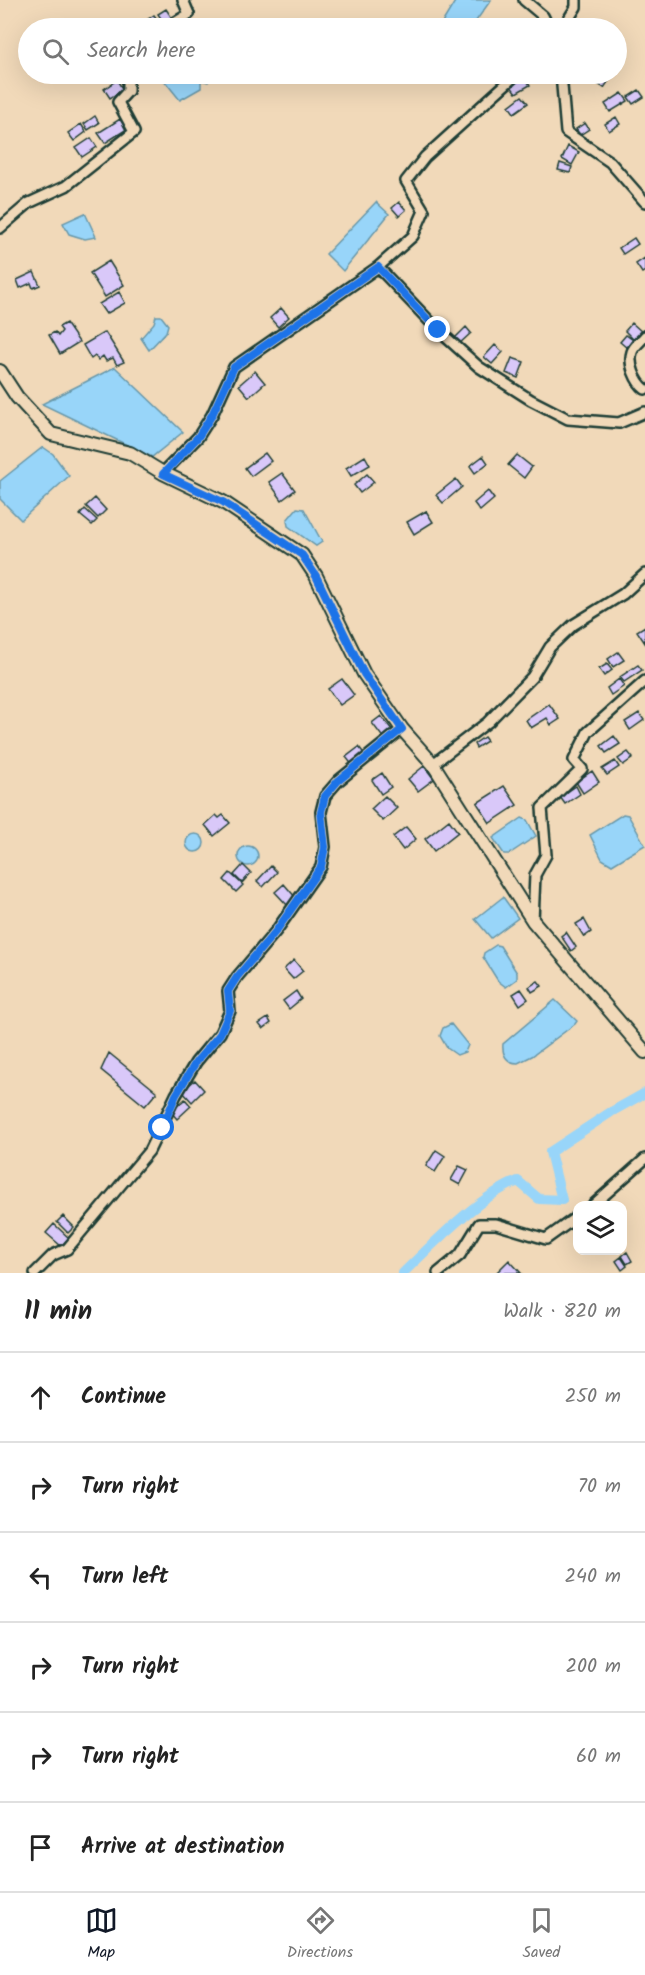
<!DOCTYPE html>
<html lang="en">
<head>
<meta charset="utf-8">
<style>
	body { margin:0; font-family:Kalam,sans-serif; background:#f2f2f2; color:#222 }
	.controls { position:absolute; right:18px; bottom:18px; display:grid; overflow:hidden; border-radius:12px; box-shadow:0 6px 24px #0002 }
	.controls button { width:54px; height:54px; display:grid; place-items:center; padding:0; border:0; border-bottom:2px solid #e0e0e0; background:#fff; color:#222; font:30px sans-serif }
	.stop { position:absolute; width:18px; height:18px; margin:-14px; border:4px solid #1a73e8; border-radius:50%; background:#fff }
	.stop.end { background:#1a73e8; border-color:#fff; box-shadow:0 2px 6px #0008 }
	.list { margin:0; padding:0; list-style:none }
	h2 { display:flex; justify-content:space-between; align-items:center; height:78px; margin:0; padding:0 24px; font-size:26px }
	h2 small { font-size:20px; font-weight:400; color:#767676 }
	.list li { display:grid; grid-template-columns:39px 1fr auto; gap:18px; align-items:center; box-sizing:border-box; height:90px; padding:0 24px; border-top:2px solid #e0e0e0 }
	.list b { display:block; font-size:22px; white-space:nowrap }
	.list em { font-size:20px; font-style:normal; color:#767676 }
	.icon { flex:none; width:33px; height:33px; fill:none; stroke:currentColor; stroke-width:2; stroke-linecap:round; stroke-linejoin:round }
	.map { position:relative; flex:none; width:645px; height:1273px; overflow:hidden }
	.search { position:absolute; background:#fff; box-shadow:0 6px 24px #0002; left:18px; right:18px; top:18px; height:66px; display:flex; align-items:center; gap:15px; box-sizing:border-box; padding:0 21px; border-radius:33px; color:#767676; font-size:22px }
	.sheet { height:618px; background:#fff }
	nav { display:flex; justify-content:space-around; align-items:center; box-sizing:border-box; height:84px; border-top:2px solid #e0e0e0; background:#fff; font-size:16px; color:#767676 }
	nav a { display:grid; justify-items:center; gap:3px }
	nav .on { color:#111827 }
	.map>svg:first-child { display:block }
</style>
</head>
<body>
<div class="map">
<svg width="645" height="1273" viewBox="0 0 645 1273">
	<rect width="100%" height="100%" fill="#f1d9b9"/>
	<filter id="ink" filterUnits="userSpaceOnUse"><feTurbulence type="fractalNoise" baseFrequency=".0167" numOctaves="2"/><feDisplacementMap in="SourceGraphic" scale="12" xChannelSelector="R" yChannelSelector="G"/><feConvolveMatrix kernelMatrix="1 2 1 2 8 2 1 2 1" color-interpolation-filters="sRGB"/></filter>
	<g filter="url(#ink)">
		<!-- water -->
		<path fill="#98d5f9" stroke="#6898aa" stroke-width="1.5" d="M456,0H491L471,28H439Z
			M159,74H208L212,76L208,82L201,80V88L180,100Z
			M376,202L389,214L343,271L326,254Z
			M85,213L96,237L85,239L69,234L63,223Z
			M156,316H161L168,325L166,332L149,350L141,338L154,323Z
			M115,367L183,432L152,457L42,404Z
			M43,447L53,454L69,476L21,520L0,499V481Z
			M297,508L304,509L322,542L316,546L288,526L287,520Z
			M623,814L628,815L645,845L612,865L602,859L590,835Z
			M522,818L527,820L536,836L509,854H504L493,838Z
			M186 843a9 9 0 1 1 18 0a9 9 0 1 1-18 0Z
			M238 856a10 10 0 1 1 20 0a10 10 0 1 1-20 0Z
			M503,897L518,918L491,938L475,919Z
			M496,945L500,946L517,973V979L506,987L498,981L483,957L484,953Z
			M555,1000L577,1021L575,1024L532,1056L518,1063C506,1063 502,1054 503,1044Z
			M451,1024L468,1045L465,1052L457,1055L447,1048L440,1036L443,1028Z"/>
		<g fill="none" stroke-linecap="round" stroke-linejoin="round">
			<!-- canal -->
			<path stroke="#98d5f9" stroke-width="10" d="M403,1273C433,1244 479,1196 518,1181L539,1199L562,1200L550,1152L611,1112L645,1093"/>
		</g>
		<!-- building -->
		<path fill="#d9c8f9" stroke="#1f3d34" stroke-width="1.5" d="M166,9L172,18L164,23L158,14Z
			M154,15L159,22L149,28L144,22Z
			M605,74L612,76L604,88L598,84Z
			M524,76L530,85L516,93L510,85Z
			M117,80L123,90L110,98L104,89Z
			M639,90L644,97L633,104L628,97Z
			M622,93L628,101L610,112L605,104Z
			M522,96L528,103L514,113L509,106Z
			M95,116L99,123L88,130L84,124Z
			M616,117L620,124L609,131L605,124Z
			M120,119L127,129L105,143L98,133Z
			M585,123L589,129L580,135L576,129Z
			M81,124L86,132L74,141L68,133Z
			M91,138L97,147L82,157L76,148Z
			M568,146L579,152L572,165L562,159Z
			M560,163L572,167L570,173L558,170Z
			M399,202L406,210L399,216L392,208Z
			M634,238L638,244L623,254L619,248Z
			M645,258V271L642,273L636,264Z
			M109,261L124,285L105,297L90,273Z
			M34,272L40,285L33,288L31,283L20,288L17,280Z
			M119,292L125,303L106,314L99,304Z
			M281,308L289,317L278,327L270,318Z
			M66,323L79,342L60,354L49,335L55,332L58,336L62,331L59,327Z
			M632,323L642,332L634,340L625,331Z
			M466,327L471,333L458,345L453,340Z
			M105,332L124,362L117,365L113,358L106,361L103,356L98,360L95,356L91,359L83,345Z
			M626,335L633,340L627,348L620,342Z
			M495,345L503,352L492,364L484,357Z
			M512,358L524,362L518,378L506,373Z
			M255,371L265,383L249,397L239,385Z
			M265,453L271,461L251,476L245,468Z
			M517,455L532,467L524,478L508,465Z
			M365,456L370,465L351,476L346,468Z
			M483,456L488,463L475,473L470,466Z
			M282,473L295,490L282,500L269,482Z
			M367,474L374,482L360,493L354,485Z
			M456,479L462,487L443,503L436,495Z
			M488,491L494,499L480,511L474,503Z
			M95,498L106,510L98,518L86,506Z
			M85,509L97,520L92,525L80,515Z
			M426,511L433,522L414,534L407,522Z
			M645,626V643L637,631Z
			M618,652L624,660L613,667L608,659Z
			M607,664L612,670L604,676L599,669Z
			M638,665L642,670L624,682L620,677Z
			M342,679L354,695L340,705L328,689Z
			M619,679L624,686L611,695L607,688Z
			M549,704L560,719L551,725L547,718L531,728L526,720Z
			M639,713L644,720L630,730L625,722Z
			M381,716L393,731L384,739L372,723Z
			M614,736L620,744L606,753L601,746Z
			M484,737L487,741L476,748L474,744Z
			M359,747L366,756L353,766L346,757Z
			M628,752L633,758L623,765L618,759Z
			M615,761L619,767L607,775L602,769Z
			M424,766L434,779L418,791L408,779Z
			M592,771L599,782L583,793L576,782Z
			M382,773L391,787L381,794L372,780Z
			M504,786L517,805L490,823L477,803Z
			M576,786L580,794L565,804L560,797Z
			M385,796L397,808L383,821L371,809Z
			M216,815L219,818L223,815L230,823L214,836L205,825Z
			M449,820L458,832L434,851L425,839Z
			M406,827L416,839L403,850L393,837Z
			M243,865L251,873L242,883L234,875Z
			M271,866L277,872L263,887L257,881Z
			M230,873L243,885L236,892L224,880Z
			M284,884L296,898L288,906L275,892Z
			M584,919L591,932L584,937L576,924Z
			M566,932L576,947L571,951L561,936Z
			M294,960L303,971L293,979L284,969Z
			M538,981L542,986L532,992L529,987Z
			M521,989L528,999L520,1005L513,994Z
			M296,991L301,999L289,1009L283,1001Z
			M268,1018L271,1023L263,1029L259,1024Z
			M109,1053L157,1092L145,1106L101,1070Z
			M195,1080L204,1090L192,1102L182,1091Z
			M185,1099L191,1106L177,1119L171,1112Z
			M436,1150L445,1156L435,1172L426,1166Z
			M459,1166L468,1170L460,1185L451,1180Z
			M63,1216L74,1227L68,1233L57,1222Z
			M54,1224L69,1238L61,1246L46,1233Z
			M627,1252L632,1261L627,1264L622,1256Z
			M621,1257L627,1266L622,1270L616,1261Z
			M509,1260L521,1273H496Z"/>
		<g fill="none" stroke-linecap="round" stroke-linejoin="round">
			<defs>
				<path id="minor" d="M524,0L543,16L549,28
					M166,28L189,14L183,0
					M563,28L576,7V0
					M561,74L566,132L610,162L645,202
					M0,228L29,203L66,186L134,132L118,102L128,91V74
					M378,267L438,330L479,367L531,400L568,419L619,423L645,412
					M645,336C641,341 634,346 632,352C628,364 636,382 645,389
					M163,473L198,437L212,415L234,367L378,267L413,236L424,211L406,181L425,157L517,74
					M433,764L488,722L532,677L550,647L573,625L623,594L645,574
					M533,921L535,875L546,855L542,808L582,769L574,760L588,732L645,681
					M592,1206L645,1159
					M35,1273L53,1255L67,1249L149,1151L176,1095L196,1062L220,1033L230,1011L228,991L237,977L276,931L321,867L325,847L321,812L325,796L338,781L402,729
					M438,1273L460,1255L479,1224H496L546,1239L578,1216"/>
				<path id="tertiary" d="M0,371L17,397L51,434L130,453L163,473L223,502L302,555L316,576L364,674L402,729L433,764L533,921L645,1052"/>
			</defs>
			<!-- minor casing -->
			<use href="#minor" stroke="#1f3d34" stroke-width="14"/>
			<!-- tertiary casing -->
			<use href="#tertiary" stroke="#1f3d34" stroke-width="16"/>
			<!-- minor -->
			<use href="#minor" stroke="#f1d9b9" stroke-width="9"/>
			<!-- tertiary -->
			<use href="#tertiary" stroke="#f1d9b9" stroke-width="12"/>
		</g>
	</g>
	<g fill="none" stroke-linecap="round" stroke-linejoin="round" filter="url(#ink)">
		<!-- route -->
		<path stroke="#1a73e8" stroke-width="8" d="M162,1128L176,1095L196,1062L220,1034L230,1011L228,991L237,977L276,931L321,867L325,847L321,812L325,796L338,781L402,729L364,674L316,576L302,555L223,502L163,474L198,437L212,415L234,367L378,267L438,330"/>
	</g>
</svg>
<div class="controls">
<button><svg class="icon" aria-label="layers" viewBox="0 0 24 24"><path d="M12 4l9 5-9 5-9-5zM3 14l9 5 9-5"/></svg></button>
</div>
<div class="stop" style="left:162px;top:1128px"></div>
<div class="stop end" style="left:438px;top:330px"></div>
<div class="search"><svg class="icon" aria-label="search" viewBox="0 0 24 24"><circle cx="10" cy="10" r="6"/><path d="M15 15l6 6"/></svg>Search here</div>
</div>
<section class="sheet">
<h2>11 min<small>Walk · 820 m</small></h2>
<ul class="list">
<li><svg class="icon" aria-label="ahead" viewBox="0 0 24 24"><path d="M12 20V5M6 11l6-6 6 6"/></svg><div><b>Continue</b></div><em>250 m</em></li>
<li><svg class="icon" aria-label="right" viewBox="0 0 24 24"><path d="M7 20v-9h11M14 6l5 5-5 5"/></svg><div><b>Turn right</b></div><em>70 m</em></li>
<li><svg class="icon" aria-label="left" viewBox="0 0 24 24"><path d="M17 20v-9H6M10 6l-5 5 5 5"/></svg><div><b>Turn left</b></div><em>240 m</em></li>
<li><svg class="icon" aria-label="right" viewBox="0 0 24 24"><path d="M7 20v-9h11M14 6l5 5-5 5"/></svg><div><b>Turn right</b></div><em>200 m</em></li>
<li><svg class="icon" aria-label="right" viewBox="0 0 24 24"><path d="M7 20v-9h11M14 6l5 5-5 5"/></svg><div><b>Turn right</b></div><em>60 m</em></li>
<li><svg class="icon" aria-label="arrive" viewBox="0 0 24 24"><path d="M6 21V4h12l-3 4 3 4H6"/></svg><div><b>Arrive at destination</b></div></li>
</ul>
</section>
<nav>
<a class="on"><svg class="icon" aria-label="map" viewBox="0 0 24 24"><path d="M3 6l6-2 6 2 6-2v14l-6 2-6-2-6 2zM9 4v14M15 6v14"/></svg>Map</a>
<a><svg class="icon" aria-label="directions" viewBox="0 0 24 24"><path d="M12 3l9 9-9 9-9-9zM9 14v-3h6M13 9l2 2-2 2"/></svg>Directions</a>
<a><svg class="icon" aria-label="saved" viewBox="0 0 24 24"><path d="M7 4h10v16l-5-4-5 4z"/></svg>Saved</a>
</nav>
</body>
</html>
